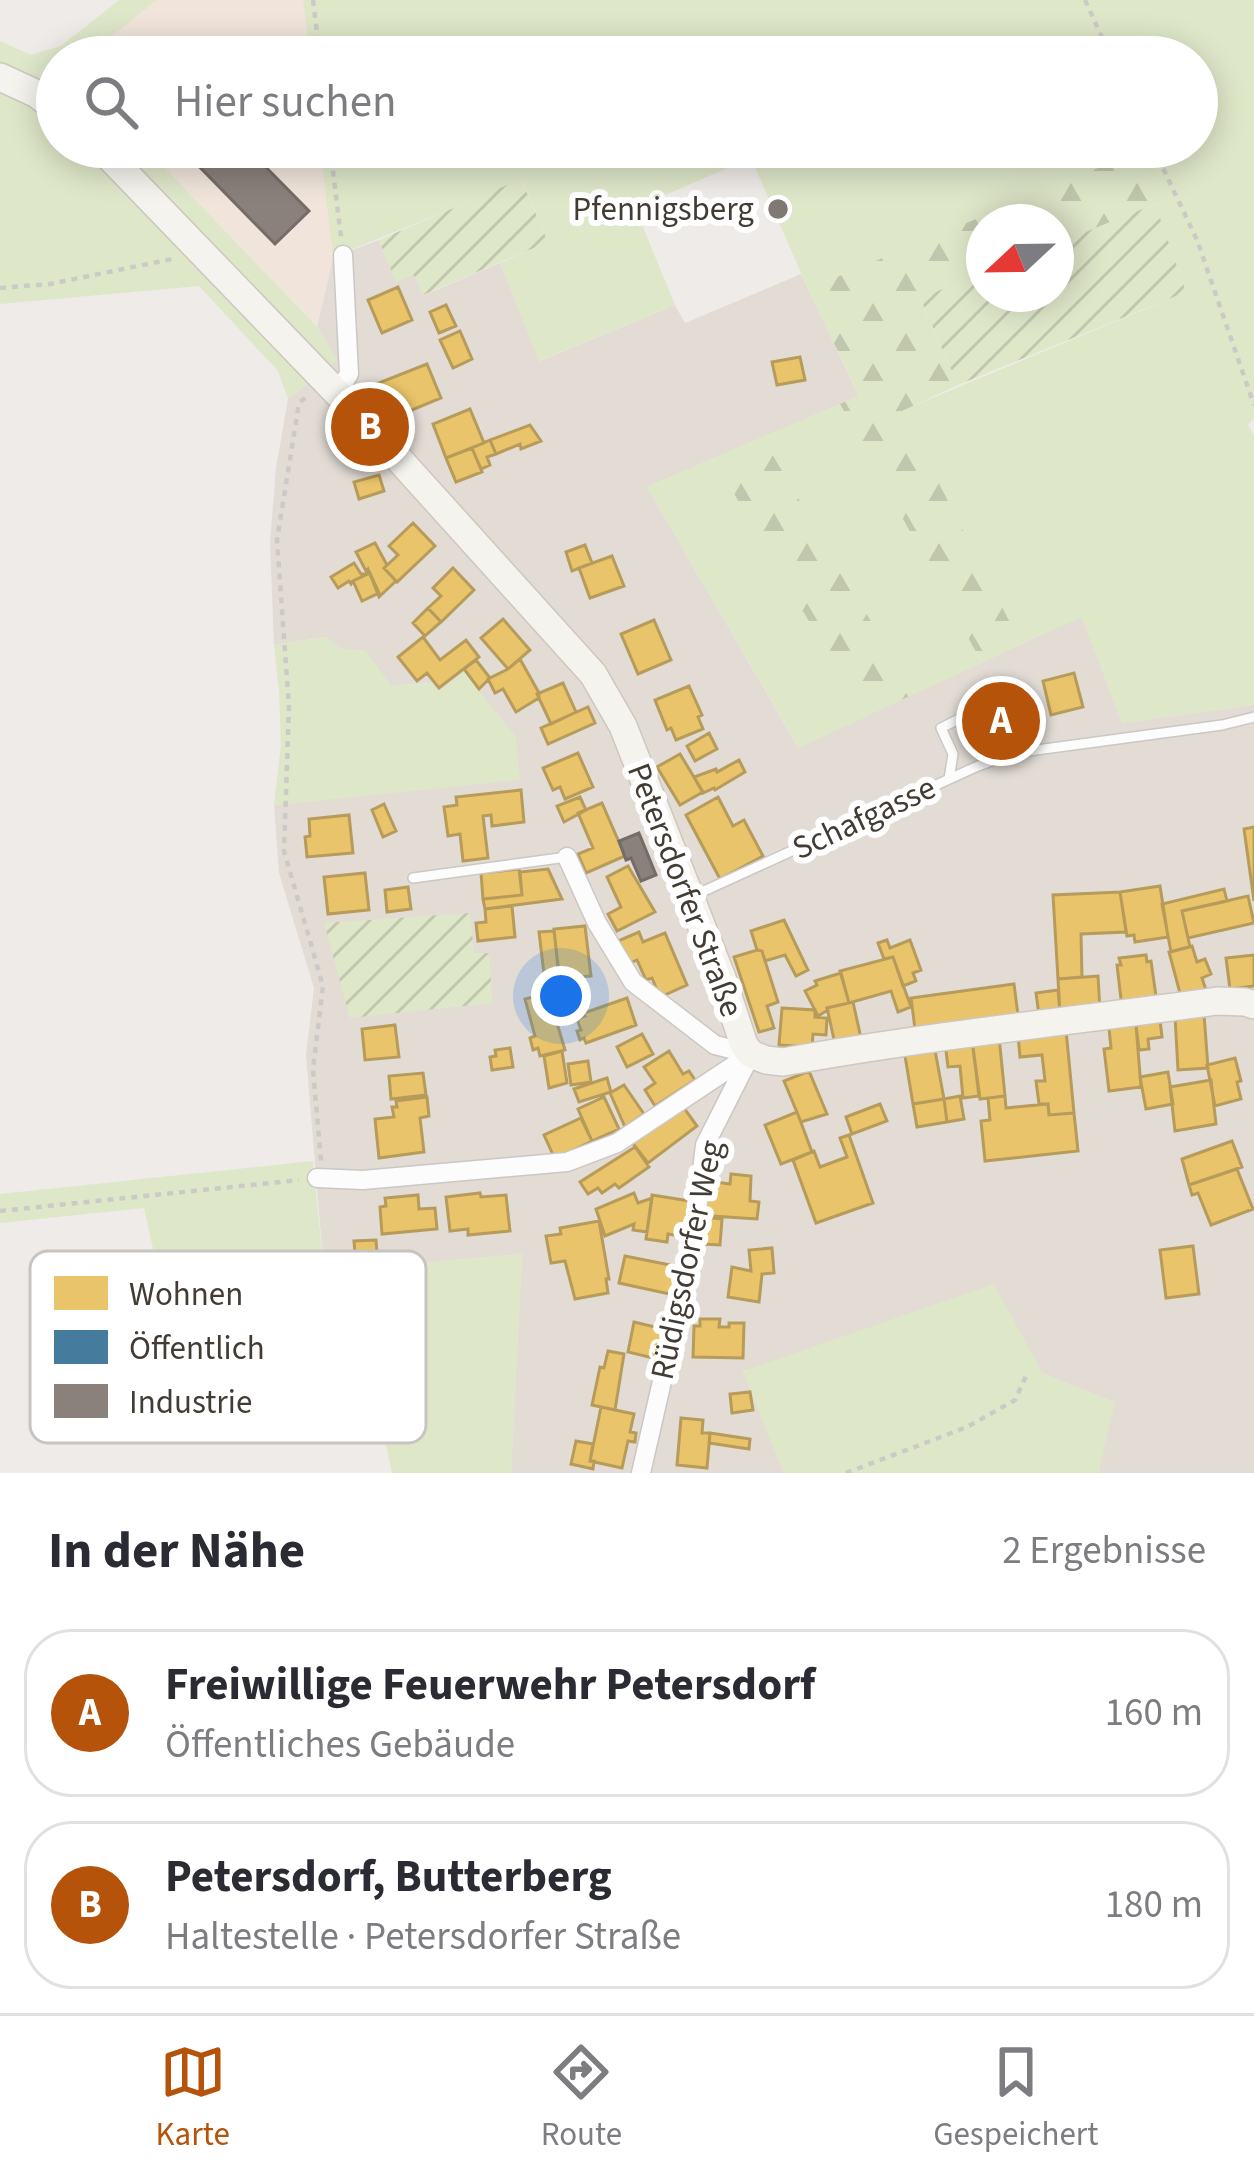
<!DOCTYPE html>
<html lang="de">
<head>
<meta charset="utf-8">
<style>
	body { margin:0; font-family:"Source Sans 3",sans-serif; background:#f7f7f7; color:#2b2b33 }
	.compass { position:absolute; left:966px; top:204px; width:108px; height:108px; border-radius:50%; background:#fff; box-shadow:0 6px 30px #0003; rotate:248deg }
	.you { position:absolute; left:561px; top:996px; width:42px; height:42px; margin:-30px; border:9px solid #fff; border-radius:50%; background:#1a73e8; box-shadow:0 0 0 18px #1a73e833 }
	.badge { display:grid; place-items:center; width:78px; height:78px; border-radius:50%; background:#b45309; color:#fff; font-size:39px; font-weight:700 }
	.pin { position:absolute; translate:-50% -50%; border:6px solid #fff; box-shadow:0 3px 12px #0006 }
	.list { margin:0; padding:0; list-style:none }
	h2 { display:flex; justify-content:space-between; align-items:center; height:156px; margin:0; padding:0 48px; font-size:51px }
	h2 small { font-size:39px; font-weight:400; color:#7c7c81 }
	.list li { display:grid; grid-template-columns:78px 1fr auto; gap:36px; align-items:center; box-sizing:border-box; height:168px; margin:0 24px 24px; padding:0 24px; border:3px solid #e1e1e2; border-radius:48px }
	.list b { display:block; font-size:45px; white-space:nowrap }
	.list p { margin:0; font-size:39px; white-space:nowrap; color:#7c7c81 }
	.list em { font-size:39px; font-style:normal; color:#7c7c81 }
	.icon { flex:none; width:66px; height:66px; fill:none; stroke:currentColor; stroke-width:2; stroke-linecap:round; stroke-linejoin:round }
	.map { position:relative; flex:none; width:1254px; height:1473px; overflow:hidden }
	.search { position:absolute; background:#fff; box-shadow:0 6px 30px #0003; left:36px; right:36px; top:36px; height:132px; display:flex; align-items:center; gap:30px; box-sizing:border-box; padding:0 42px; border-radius:66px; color:#7c7c81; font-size:45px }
	.sheet { height:540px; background:#fff }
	nav { display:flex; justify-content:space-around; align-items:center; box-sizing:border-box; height:168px; border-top:3px solid #e1e1e2; background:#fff; font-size:33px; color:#7c7c81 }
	nav a { display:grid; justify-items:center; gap:6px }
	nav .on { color:#b45309 }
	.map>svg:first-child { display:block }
</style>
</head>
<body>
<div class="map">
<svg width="1254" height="1473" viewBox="0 0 1254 1473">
	<defs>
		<pattern id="forest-firs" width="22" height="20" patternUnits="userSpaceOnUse" patternTransform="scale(3)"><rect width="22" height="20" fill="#dfe7c9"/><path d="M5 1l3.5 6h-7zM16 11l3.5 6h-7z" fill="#c1c7ad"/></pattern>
		<pattern id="garden-furrows" width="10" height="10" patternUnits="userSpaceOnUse" patternTransform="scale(3)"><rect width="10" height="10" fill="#dfe7c9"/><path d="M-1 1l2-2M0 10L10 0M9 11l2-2" fill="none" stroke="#c1c7ad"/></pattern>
	</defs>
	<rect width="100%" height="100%" fill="#eeebe8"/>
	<!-- residential -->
	<path fill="#e2dcd5" d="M379,240L396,281L414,274L424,295L500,263L540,361L675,305L685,323L801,274L859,396L647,487L798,747L1082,616L1122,723L1254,705V1473H1098L1114,1402L1043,1374L743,1370L784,1473H511L522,1254L324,1272L306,1055L314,988L279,873L274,805L520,779L430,683L391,686L365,651L340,649L326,637L274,645L270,543L276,468L288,399L337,360L317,327L333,257Z"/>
	<!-- commercial -->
	<path fill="#f1e5db" d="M157,0H303L310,57H86Z
		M145,147H320L333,257L317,327Z"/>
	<!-- grass -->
	<path fill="#dfe7c9" d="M119,0H157L86,57H57V147H145L317,327L337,360L288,399L278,371L199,286L0,304V41L31,55L61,46Z
		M303,0H1254V417L1248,425L1254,436V705L1122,723L1082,617L1021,644L901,411L1186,292L1155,204L1167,200L1146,149L808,289L751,158L635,208L675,305L539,361L500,263L548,242L522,180L333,257L320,147H1197V57H310Z
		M840,404L982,663L914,694L762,437Z
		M713,458L865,717L799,748L647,487Z
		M326,637L340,649L365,651L391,686L431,683L439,691L464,672L516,737L520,780L274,805L281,745L279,692L274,645Z
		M313,1161L324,1272L522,1254L511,1473H392L371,1370L343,1360L309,1363L197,1385L181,1376L144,1208L0,1223V1194Z
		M994,1284L1043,1374L1115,1402L1098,1473H784L743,1371Z"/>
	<!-- forest -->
	<path fill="url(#forest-firs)" d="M1146,148L1168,199L1056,244V222H984V273L920,299L958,385L902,411L1021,644L982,663L840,404L859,395L808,289Z
		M762,437L914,694L865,717L713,458Z"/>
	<!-- garden -->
	<path fill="url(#garden-furrows)" d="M521,179L548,242L423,295L414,275L396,282L379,240Z
		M1155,204L1186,292L958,385L920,298L984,273V294H1056V244Z
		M470,913L474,953H489L492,1003L350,1018L324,923Z"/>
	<!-- homes -->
	<path fill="#e9c46a" stroke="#b79b5a" stroke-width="3" d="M398,287L412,320L382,333L368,300Z
		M446,305L456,326L439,333L430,312Z
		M460,331L472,359L453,368L440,340Z
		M800,357L805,380L777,385L772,362Z
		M427,364L441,398L407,412L402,400L385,407L376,384Z
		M470,409L484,443L446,458L433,424Z
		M530,425L541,441L521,449L520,444L496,454L490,440Z
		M490,440L496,454L487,457L490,465L481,469L472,448Z
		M472,448L482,472L456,482L446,458Z
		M379,475L384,491L359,499L354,482Z
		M413,523L435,546L397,582L384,568L398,555L389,546Z
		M375,543L387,565L384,568L396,581L379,597L368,569L366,571L356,552Z
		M585,545L592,563L572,571L566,552Z
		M612,556L624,586L590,598L579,568Z
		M354,563L361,574L370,573L353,581L351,584L349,581L338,588L331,577Z
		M453,568L474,590L441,622L428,608L441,596L433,588Z
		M370,573L379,593L362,601L353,581Z
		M428,608L441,622L425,636L413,623Z
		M503,619L530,650L508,669L481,638Z
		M654,620L671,660L638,674L621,634Z
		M423,637L440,660L466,640L479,657L439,688L427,673L417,681L398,657Z
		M520,659L539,693V698L516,712L503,689L495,693L488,679L508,669Z
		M476,660L490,678L479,689L464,669Z
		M1074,673L1083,707L1051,715L1043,681Z
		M563,683L576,712L551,724L537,694Z
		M689,686L702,715L698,717L703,729L676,740L671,728L667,730L655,700Z
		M994,686L1002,704L974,717L965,700Z
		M588,707L595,723L548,744L541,728Z
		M709,733L717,749L695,761L687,746Z
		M578,753L593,787L565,799L560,787L553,790L543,768Z
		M680,754L703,792L680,805L657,767Z
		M739,760L745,772L715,790L714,788L703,793L694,777L716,769L717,772Z
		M521,790L524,822L492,826L491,815L483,816L488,858L463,861L460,834L448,836L444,807L457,805L456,797Z
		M580,797L586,810L564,822L557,806Z
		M718,797L733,826L744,820L763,856L720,879L686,815Z
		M602,803L625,856L586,873L578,854L593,848L578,813Z
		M384,804L396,831L383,837L372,810Z
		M349,815L353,853L307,857L305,837L310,836L309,819Z
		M1254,827V901L1244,829Z
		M628,866L655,912L617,931L608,914L621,907L607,877Z
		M519,869L522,895L483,899L481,873Z
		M548,869L562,899L485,909L483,899L522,895L520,872Z
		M365,873L369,910L328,914L324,877Z
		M1160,886L1168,937L1135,942L1134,935L1127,936L1120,892Z
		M408,887L411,909L387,912L385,890Z
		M1224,889L1227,901L1182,911L1190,947L1171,952L1162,904Z
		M1120,892L1126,932L1081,934L1082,977L1058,979L1053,895Z
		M1248,896L1254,923L1188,938L1182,911Z
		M512,906L515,937L478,941L476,923L486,922L485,909Z
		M784,920L808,970L796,976L785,955L765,961L762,951L757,950L751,931Z
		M585,926L591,976L559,979L554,929Z
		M554,931L559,973L544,974L539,932Z
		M639,932L643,942L665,933L687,985L660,997L652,978L646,980L637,960L628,964L618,941Z
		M887,940L890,948L910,940L921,970L913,973L916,981L903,986L893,957L884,959L878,943Z
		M1192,946L1197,962L1205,959L1211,974L1202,978L1206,990L1181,997L1169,952Z
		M757,950L762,951L778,1002L767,1006L774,1028L759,1032L734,957Z
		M1146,955L1147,962L1151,961L1157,1003L1122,1008L1117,965H1121L1119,958Z
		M1254,955V986L1230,989L1226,958Z
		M893,957L911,1007L898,1012L891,991L849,1003L840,971Z
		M841,973L849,1003L827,1008L828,1010L818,1016L805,991L817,985L815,981Z
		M1098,976L1100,1011L1060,1013L1058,979Z
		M1014,984L1018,1015L915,1029L911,998Z
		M1058,990L1060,1013L1039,1015L1036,993Z
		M548,993L565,1050L540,1056L538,1048L533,1050L530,1038L535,1036L525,999Z
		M627,998L636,1025L586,1043L584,1038L580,1040L577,1031L581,1030L577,1019L585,1016L584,1013Z
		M853,1002L861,1038L835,1044L827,1008Z
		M782,1008L815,1010V1017L827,1018L826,1035L813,1034L812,1047L779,1045Z
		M1204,1014L1208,1068L1178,1070L1175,1016Z
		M1160,1020L1162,1037L1148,1039L1149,1049L1139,1050L1136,1025Z
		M395,1025L399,1057L365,1060L362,1029Z
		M1136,1025L1141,1087L1109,1091L1104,1049L1111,1048L1109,1028Z
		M1066,1030L1074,1113L1049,1115L1048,1104H1039L1036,1081H1045L1042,1055L1020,1057L1018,1035Z
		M642,1034L653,1054L627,1067L617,1047Z
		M999,1037L1005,1096L980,1099L972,1040Z
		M972,1040L979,1096L963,1098L960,1066L948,1067L945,1043Z
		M934,1045L944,1099L913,1104L904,1050Z
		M510,1048L513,1067L492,1070L490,1057L496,1056L495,1050Z
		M562,1051L567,1083L549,1088L544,1056Z
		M669,1051L683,1074L689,1071L695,1080L655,1106L645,1090L655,1083L644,1067Z
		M1235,1058L1241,1081L1237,1082L1241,1099L1215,1106L1207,1065Z
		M588,1061L591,1082L571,1085L568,1064Z
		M809,1071L827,1114L801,1122L784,1081Z
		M1168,1072L1173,1104L1146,1109L1140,1077Z
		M423,1073L426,1095L391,1099L389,1076Z
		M607,1078L611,1092L579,1102L574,1089Z
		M1211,1080L1216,1124L1175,1131L1170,1087Z
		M624,1085L644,1114L625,1127L610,1093Z
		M960,1096L964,1119L947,1122L944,1099Z
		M1005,1096L1006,1108L1048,1104L1049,1115L1074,1113L1078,1151L985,1161L981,1121L990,1120L988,1098Z
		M427,1097L429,1116L420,1118L424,1152L379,1158L375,1119L394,1117L392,1107H397L396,1101Z
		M604,1097L619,1129L592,1141L578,1109Z
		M944,1099L947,1122L917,1127L913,1104Z
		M681,1104L697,1126L648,1163L631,1141Z
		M880,1104L887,1121L852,1134L846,1117Z
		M797,1112L812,1152L781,1164L765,1125Z
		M581,1118L592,1141L555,1159L544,1135Z
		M849,1135L873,1203L816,1223L793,1160L814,1151L820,1167L847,1157L840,1138Z
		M1232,1141L1242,1167L1189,1185L1182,1159Z
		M635,1147L649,1167L619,1188L615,1184L602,1193L598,1188L588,1194L580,1182Z
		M1237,1169L1253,1209L1211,1225L1198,1193L1192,1195L1189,1185Z
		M731,1174L751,1176L750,1201L759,1202L757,1219L712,1216V1213H704L706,1194L714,1195L716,1182L730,1184Z
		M480,1193L481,1197L506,1195L510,1231L468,1235V1229L450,1231L446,1197Z
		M634,1193L638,1203L652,1198L647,1232L633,1230L634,1224L605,1236L596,1209Z
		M418,1195L419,1209L435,1208L437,1229L382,1234L380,1207L386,1206L385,1198Z
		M652,1195L690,1201L685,1237L668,1234L667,1242L646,1239Z
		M704,1217L722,1219L720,1245L701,1244Z
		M599,1221L609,1279H606L608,1293L575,1299L565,1261L551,1263L546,1236L561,1234L560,1228Z
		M376,1240L378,1265L356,1267L354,1241Z
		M1193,1246L1199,1294L1166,1298L1160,1250Z
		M772,1248L774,1273L762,1274L759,1302L728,1297L732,1267L751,1271L749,1250Z
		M625,1256L680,1267L674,1295L619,1283Z
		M700,1319H720L719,1327H729V1323H744L743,1358L693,1357L694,1326H700Z
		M634,1322L668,1330L661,1360L628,1352Z
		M608,1351L624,1354L615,1410L592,1405L600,1367L604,1368Z
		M750,1392L753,1410L732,1413L730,1394Z
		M601,1407L634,1414L630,1432L636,1433L635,1442L628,1441L622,1468L590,1461Z
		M681,1418L703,1420L702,1433H710L707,1468L677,1465Z
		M710,1433L750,1439L749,1449L709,1443Z
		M576,1441L593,1444L590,1461H594L593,1469L571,1464Z"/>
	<!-- public -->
	<path fill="#457b9d" stroke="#44687e" stroke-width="3" d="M1019,695L1033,723L982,747L969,719Z"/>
	<!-- industry -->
	<path fill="#8a817c" stroke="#756c67" stroke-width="3" d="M180,147H246L309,211L275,244Z
		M639,833L656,875L641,881L631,858L626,860L619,841Z"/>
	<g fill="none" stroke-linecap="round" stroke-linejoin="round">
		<defs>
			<path id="service" d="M949,779L953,754L941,728L961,718
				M413,878L567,857
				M693,896L978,766L1014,753L1222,725L1254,717"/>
			<path id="minor" d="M337,393L349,374L343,255
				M567,857L597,923L633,982L715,1045L751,1054
				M317,1178L363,1180L567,1162L617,1143L751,1054
				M641,1473L692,1250L705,1145L751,1054"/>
			<path id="secondary" d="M0,77L37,94L57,110
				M100,147L370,427L593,674L623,726L722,978L744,1045L751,1054L766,1060L783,1062C927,1036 1072,1021 1217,1001L1245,1002L1254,1005"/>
		</defs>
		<!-- service casing -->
		<use href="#service" stroke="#cac7c4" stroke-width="12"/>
		<!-- minor casing -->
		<use href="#minor" stroke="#cac7c4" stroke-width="21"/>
		<!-- secondary casing -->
		<use href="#secondary" stroke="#cdc7bf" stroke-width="30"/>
		<!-- path -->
		<path stroke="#cccac7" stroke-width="4.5" stroke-dasharray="6 6" stroke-linecap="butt" d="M313,0L320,57
			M1085,0L1111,57
			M330,147L341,237
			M1153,147L1197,240L1254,405
			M0,288L50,284L172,259
			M305,398L299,403L277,540L289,707L284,851L323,986L313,1070L321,1161
			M0,1211L299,1180
			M846,1473L967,1427L1015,1400L1027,1374"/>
		<!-- service -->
		<use href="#service" stroke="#fcfcfc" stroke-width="9"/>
		<!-- minor -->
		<use href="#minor" stroke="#fcfcfc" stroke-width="18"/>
		<!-- secondary -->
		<use href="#secondary" stroke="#f5f3ee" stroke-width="27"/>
	</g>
	<!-- markers -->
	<circle fill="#7f7974" stroke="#fff" stroke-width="4.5" cx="778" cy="209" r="12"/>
	<g text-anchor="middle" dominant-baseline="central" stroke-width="12" stroke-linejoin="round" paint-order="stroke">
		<!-- poi labels -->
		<g font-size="33" fill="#433c35" stroke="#fff" text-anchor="end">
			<text x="754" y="209">Pfennigsberg</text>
		</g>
		<!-- street labels -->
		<g font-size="33" fill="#433c35" stroke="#fff">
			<text transform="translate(864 818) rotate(-25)">Schafgasse</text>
			<text transform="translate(685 890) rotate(69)">Petersdorfer Straße</text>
			<text transform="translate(687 1260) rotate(-78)">Rüdigsdorfer Weg</text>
		</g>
	</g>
	<!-- legend -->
	<rect x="30" y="1251" width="396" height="192" rx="18" fill="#fff" stroke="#c7c4c2" stroke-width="3"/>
	<rect x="54" y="1276" width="54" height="34" fill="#e9c46a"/>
	<rect x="54" y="1330" width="54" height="34" fill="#457b9d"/>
	<rect x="54" y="1384" width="54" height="34" fill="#8a817c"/>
	<g font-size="33" fill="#433c35">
		<text x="129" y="1305">Wohnen</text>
		<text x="129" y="1359">Öffentlich</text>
		<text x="129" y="1413">Industrie</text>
	</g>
</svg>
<svg class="compass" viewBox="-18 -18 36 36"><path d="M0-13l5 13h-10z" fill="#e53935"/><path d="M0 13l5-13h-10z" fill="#7c7c81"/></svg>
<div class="you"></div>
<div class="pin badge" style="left:1001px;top:721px">A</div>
<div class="pin badge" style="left:370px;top:427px">B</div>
<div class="search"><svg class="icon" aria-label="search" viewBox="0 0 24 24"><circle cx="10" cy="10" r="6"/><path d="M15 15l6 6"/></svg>Hier suchen</div>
</div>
<section class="sheet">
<h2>In der Nähe<small>2 Ergebnisse</small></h2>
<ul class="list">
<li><span class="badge">A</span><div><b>Freiwillige Feuerwehr Petersdorf</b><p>Öffentliches Gebäude</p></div><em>160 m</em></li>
<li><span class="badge">B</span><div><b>Petersdorf, Butterberg</b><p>Haltestelle · Petersdorfer Straße</p></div><em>180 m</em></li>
</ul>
</section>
<nav>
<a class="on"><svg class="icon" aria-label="map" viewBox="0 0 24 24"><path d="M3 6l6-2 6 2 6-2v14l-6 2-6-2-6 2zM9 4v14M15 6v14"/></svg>Karte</a>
<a><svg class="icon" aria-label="directions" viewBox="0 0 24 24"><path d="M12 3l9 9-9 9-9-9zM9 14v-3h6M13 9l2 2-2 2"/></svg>Route</a>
<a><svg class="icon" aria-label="saved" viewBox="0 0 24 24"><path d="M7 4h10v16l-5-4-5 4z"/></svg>Gespeichert</a>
</nav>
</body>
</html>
